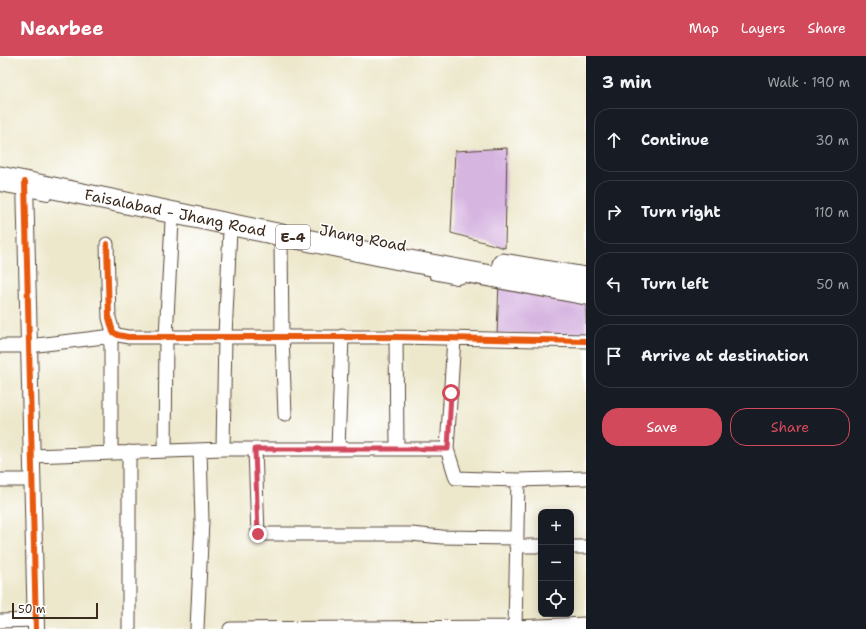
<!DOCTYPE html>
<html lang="en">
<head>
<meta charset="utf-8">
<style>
	body { margin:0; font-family:"Shantell Sans",sans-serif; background:#242831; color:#f1f3f6 }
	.controls { position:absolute; right:12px; bottom:12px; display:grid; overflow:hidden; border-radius:8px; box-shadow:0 2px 10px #0003 }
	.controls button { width:36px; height:36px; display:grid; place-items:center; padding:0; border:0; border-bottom:1px solid #363941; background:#171b24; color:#f1f3f6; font:20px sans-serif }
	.scale { position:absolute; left:12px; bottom:10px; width:86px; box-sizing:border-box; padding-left:4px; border:2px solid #3b2a1e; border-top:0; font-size:11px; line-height:14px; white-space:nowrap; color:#3b2a1e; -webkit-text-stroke:3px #fff; paint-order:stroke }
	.stop { position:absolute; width:12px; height:12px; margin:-9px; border:3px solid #d1495b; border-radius:50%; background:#fff }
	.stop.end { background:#d1495b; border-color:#fff; box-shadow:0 1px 4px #0008 }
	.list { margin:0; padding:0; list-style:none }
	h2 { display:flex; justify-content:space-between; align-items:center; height:52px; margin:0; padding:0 16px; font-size:17px }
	h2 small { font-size:13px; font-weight:400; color:#9ea1a6 }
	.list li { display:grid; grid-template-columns:26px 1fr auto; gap:12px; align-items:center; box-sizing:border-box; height:64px; margin:0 8px 8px; padding:0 8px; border:1px solid #363941; border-radius:16px }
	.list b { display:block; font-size:15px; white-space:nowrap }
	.list em { font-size:13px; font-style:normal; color:#9ea1a6 }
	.actions { display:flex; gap:8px; padding:12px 16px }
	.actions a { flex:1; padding:9px 0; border:1px solid #d1495b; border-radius:16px; text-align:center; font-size:14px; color:#d1495b }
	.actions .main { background:#d1495b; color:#fff }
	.icon { flex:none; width:22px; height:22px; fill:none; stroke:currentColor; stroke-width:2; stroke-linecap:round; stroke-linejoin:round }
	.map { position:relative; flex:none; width:586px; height:573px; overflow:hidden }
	header { display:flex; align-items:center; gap:24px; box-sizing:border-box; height:56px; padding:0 20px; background:#d1495b; color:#fff }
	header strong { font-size:19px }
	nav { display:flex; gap:22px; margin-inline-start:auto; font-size:14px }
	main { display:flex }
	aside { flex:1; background:#171b24 }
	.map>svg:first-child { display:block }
</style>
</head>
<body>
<header>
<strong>Nearbee</strong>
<nav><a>Map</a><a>Layers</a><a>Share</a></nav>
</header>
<main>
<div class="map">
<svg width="586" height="573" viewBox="0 0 586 573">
	<rect width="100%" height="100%" fill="#fff"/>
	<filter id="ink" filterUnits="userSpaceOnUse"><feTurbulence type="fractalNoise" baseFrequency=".025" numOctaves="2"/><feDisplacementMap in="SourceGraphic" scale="8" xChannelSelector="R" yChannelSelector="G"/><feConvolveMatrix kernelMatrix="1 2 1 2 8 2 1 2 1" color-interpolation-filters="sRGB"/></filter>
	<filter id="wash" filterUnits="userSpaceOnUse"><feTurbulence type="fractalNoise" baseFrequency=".012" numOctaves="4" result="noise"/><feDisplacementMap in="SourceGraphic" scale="16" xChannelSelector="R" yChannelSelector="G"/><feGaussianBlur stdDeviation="0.9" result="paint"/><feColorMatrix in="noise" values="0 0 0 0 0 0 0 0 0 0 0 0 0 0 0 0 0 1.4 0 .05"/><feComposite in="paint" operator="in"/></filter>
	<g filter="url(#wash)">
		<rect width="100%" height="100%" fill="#ede8cc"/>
		<g id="blocks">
			<!-- building -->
			<path fill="#d7b5e1" d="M507,92L505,192L451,177L455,95Z
				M499,226L586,248V279L497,278Z"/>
		</g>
	</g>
	<g filter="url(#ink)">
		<use href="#blocks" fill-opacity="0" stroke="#564638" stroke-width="1"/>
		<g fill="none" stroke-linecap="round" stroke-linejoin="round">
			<defs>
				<path id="service" d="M0,132L48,141
					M433,220L457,225L465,223"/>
				<path id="minor" d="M281,186L282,280L285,359
					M107,188L109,262L113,276L118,279L128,281H396L586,285
					M342,280L338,393H447
					M396,281L397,392
					M454,282L447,393L456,422L518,424L586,422
					M0,290H29L104,281L111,285V397
					M223,393L225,280L230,174
					M255,393L258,478H411L442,481L517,482
					M165,395L166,281L172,165
					M32,400L223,393H338
					M0,424H33
					M516,490H541
					M571,491H586
					M0,565L36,564
					M129,573V396
					M197,573L202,465L200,394
					M230,573L515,571L586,568
					M515,573L518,424"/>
				<path id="tertiary" d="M25,126L36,573"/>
				<g id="trunk">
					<path id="s1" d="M0,121L394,202L586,238"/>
					<path d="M503,208L586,222"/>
				</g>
			</defs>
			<!-- service casing -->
			<use href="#service" stroke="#564638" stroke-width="8"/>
			<!-- minor casing -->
			<use href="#minor" stroke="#564638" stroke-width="15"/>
			<!-- tertiary casing -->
			<use href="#tertiary" stroke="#564638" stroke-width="18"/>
			<!-- trunk casing -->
			<use href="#trunk" stroke="#564638" stroke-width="23"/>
			<!-- service -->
			<use href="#service" stroke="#fff" stroke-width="6"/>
			<!-- minor -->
			<use href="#minor" stroke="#fff" stroke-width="13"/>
			<!-- tertiary -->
			<use href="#tertiary" stroke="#fff" stroke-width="16"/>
			<!-- trunk -->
			<use href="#trunk" stroke="#fff" stroke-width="21"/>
			<defs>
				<path id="cycleway" d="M25,126L36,573
					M107,188L109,262L113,276L118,279L128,281H396L586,285"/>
			</defs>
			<!-- cycleway casing -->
			<use href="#cycleway" stroke="#fff" stroke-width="8"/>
			<!-- cycleway -->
			<use href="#cycleway" stroke="#e8590c" stroke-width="6"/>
		</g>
	</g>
	<g fill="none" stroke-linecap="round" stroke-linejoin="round" filter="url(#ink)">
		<!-- route -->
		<path stroke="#d1495b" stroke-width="5" d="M258,478L255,393H448L451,337"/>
	</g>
	<g text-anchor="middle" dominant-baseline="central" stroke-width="3" stroke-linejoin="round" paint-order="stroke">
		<!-- shield labels -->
		<rect fill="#fff" stroke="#766a62" stroke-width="1" x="276" y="169" width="34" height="24" rx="3"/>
		<g font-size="14" font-weight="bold" fill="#3b2a1e">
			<text x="293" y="181">E-4</text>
		</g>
		<!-- street labels -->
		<g font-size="15" fill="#3b2a1e" stroke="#fff">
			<text stroke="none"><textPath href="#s1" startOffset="179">Faisalabad - Jhang Road</textPath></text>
			<text transform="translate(363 182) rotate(11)">Jhang Road</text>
		</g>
	</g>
</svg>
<div class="controls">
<button>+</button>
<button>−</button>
<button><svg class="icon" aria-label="locate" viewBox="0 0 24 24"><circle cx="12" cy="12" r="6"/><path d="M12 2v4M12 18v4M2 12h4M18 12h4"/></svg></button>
</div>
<div class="scale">50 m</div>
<div class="stop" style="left:451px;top:337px"></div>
<div class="stop end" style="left:258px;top:478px"></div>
</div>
<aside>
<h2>3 min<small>Walk · 190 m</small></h2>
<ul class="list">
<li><svg class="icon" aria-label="ahead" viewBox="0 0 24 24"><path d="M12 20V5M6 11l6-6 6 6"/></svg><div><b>Continue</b></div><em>30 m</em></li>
<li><svg class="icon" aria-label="right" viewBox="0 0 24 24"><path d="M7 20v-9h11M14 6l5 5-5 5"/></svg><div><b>Turn right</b></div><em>110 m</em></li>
<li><svg class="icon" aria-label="left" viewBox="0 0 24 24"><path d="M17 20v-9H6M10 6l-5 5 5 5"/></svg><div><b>Turn left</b></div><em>50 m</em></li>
<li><svg class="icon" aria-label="arrive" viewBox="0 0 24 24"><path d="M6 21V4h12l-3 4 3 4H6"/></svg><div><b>Arrive at destination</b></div></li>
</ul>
<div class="actions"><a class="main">Save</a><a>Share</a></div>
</aside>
</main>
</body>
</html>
